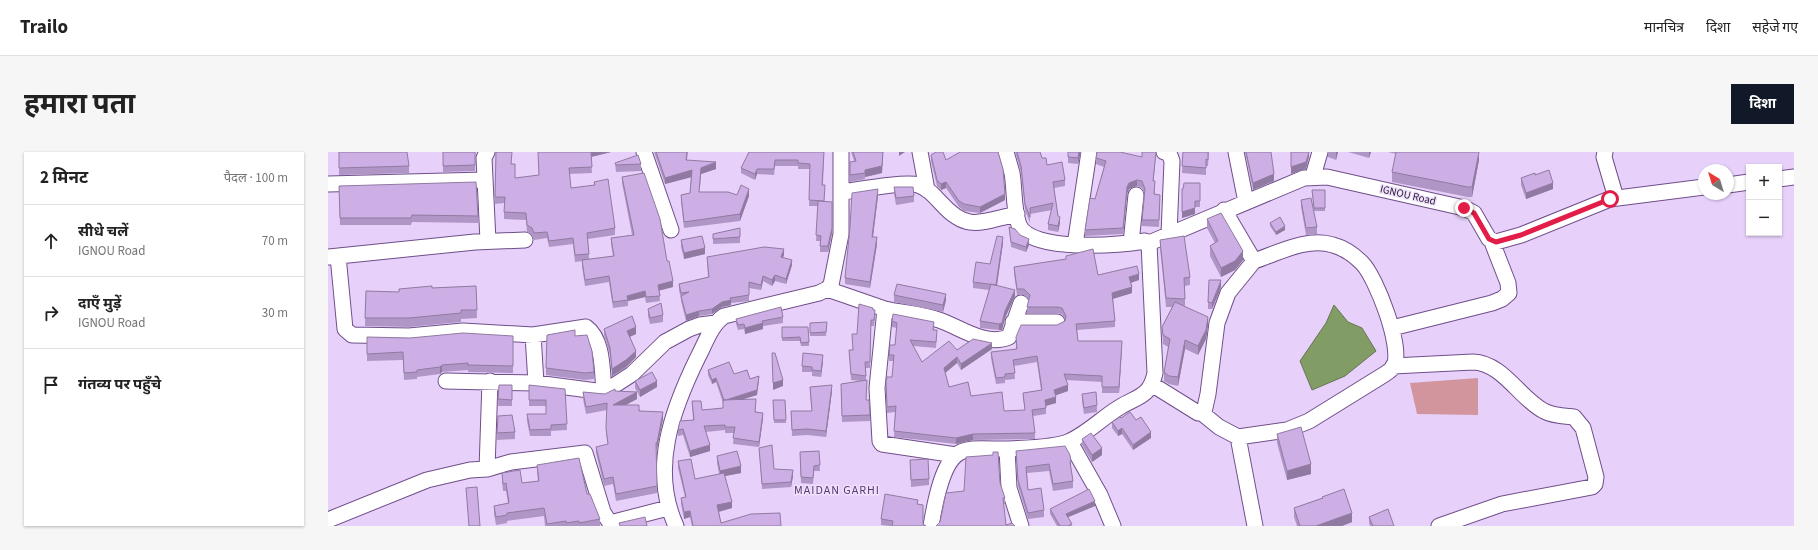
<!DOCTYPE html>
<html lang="hi">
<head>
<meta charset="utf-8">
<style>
	body { margin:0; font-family:"Source Sans 3","Noto Sans Devanagari",sans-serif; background:#f6f6f6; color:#222 }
	.controls { position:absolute; right:12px; top:12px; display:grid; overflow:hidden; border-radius:0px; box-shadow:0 1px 3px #0004 }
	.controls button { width:36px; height:36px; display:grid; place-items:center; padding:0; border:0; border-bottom:1px solid #e0e0e0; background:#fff; color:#222; font:20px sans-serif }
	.compass { position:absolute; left:1370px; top:12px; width:36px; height:36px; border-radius:50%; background:#fff; box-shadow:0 1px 3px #0004; rotate:322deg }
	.stop { position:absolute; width:12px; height:12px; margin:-9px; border:3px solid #e11d48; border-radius:50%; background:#fff }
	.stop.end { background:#e11d48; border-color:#fff; box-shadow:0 1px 4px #0008 }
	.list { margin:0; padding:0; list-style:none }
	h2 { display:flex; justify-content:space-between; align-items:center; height:52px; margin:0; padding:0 16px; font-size:17px }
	h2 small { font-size:13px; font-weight:400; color:#767676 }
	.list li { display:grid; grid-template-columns:26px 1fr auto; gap:12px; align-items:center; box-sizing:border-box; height:72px; padding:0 16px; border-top:1px solid #e0e0e0 }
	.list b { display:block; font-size:15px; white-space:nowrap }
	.list p { margin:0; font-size:13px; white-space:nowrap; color:#767676 }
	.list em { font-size:13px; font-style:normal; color:#767676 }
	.icon { flex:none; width:22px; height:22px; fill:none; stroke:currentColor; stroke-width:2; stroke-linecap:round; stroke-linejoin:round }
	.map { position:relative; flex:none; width:1466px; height:374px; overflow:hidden; border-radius:0px }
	header { display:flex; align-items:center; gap:24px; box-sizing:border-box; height:56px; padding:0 20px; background:#fff; border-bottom:1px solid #e0e0e0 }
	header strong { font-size:19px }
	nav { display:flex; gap:22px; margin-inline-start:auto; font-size:14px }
	.intro { display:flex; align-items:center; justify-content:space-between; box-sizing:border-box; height:96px; padding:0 24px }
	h1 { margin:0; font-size:28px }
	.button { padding:10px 18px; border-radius:0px; background:#111827; color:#fff; font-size:14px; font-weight:700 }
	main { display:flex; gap:24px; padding:0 24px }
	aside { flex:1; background:#fff; border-radius:0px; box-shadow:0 1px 3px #0004 }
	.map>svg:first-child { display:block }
</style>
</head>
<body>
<header>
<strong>Trailo</strong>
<nav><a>मानचित्र</a><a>दिशा</a><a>सहेजे गए</a></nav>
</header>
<div class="intro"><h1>हमारा पता</h1><a class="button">दिशा</a></div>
<main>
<aside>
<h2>2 मिनट<small>पैदल · 100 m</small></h2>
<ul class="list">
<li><svg class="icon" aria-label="ahead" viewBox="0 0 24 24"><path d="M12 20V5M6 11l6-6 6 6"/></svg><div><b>सीधे चलें</b><p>IGNOU Road</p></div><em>70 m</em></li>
<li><svg class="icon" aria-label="right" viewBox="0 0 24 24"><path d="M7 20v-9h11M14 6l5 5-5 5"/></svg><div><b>दाएँ मुड़ें</b><p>IGNOU Road</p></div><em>30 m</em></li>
<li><svg class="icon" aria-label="arrive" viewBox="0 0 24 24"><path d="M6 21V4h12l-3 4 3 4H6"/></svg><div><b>गंतव्य पर पहुँचे</b></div></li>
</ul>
</aside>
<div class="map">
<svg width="1466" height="374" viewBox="0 0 1466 374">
	<rect width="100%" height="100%" fill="#e7d1fa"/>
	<!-- green -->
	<path fill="#d2959e" d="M1150,226V263L1089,262L1082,231Z"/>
	<!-- water -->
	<path fill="#829c65" stroke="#677556" d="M1006,153L1020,170L1034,176L1048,199L1017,224L984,238L972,209L998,171Z"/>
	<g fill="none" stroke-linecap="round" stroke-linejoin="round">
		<defs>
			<path id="minor" d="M159,0L156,6L160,89
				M316,0L343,78
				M592,0L599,38
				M678,0C680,7 682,14 684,21C687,38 685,56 691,73C703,101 792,93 817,89L821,91
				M836,0L841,1L844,9L841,82
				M908,0L918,50
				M1277,0L1276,5L1288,46
				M985,24L992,0
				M1451,27L1466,25
				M0,32L157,28
				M1400,33L1421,30
				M514,40C529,38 578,29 590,33C601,37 606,44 614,52C640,81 655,69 689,62
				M803,91L808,43
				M821,91L976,26L999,25L1136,56L1146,61L1161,87L1168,90L1193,83L1282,47L1376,35
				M747,93L761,0
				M10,104L17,177L24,183L81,184L135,179L205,183L208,231
				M1,105L147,90L197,88
				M499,137L557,157L549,236L552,289L554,292L628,303
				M557,157C574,161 594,162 611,168C632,175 657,195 681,185L693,151
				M685,170H729
				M1064,176L1164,151L1174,147L1181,141L1180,131L1164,90
				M205,183L258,175C276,188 274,220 276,240
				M1065,214L1145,210C1175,211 1192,247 1216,259C1225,264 1236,264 1246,265L1255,276L1268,325L1267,332L1264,335L1174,352L1111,374
				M118,229L208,231L276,240L304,222L337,190L361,177L372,173L388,171
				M825,233L870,261L876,260L880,242L889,171L900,141L926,109L896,58
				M875,262L891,275L910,285L959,278L981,269L1057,222C1060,220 1064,217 1066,214C1075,195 1048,125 1034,111C1026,103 1016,96 1005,93C979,85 950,101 926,109
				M910,285L927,374
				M742,290L772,343L785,374
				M679,297L681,336L693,374
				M159,317L162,229
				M0,368L99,328L142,318L159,317L183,310L257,301L275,360L282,371L340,356
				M348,374C322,317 344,258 370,205C377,192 383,173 396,164L491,141L499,137L503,133L513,82V0
				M603,374C606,356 613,315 628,303C640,293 664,298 679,297C695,296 728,296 742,289C760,281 775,265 792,255C810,244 822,245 827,221L821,91"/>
		</defs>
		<!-- minor casing -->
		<use href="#minor" stroke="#704e8a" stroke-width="17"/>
		<!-- minor -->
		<use href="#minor" stroke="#fff" stroke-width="15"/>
	</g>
	<!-- wall -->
	<path fill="#b096c6" d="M11,0L81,14V21L11,23Z
		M115,0H147V19L115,20Z
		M168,0L184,12L187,26L211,23L210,0H283L263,5L264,21L241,22L243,36L266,33V30L287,76V83L260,87L261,107L285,104L283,92V86L304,83L294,31V25L339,109L345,135L331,138L332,149L318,151L317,145L300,149V154L285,156L281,130L257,134L254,114V109L247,110L245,92L221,95L219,86L206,88L204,83L199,80L198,68L176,67V51L167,52Z
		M326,0H360L359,8L388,17L373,22L371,40L409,43L421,44L412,69L356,76L353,49V43L362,41L363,25L337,32Z
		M421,0H496L495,33L497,39L496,49L504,81L500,100H492V89H488L490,54H481L482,17H470V14H447L446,23L429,22L427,28L413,21V16Z
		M523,0H555L554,21L537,25V27L522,30V10L526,9Z
		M687,0H712L714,6L719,13L737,28V34L726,36L730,64L732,71L730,80L720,78V72L724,58L702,62V71L697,58L693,20Z
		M753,0L750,12L740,11V5Z
		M769,0L825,29L827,42L832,49L831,75L814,74V68L816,42L814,36L809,34L801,37L799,42L795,82L757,84V78L767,47L776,15L768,12Z
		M855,0H881L880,14H878V23L854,21Z
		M917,0H943L946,29L925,38Z
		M1000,0H1010L1008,8L1000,5Z
		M1020,0H1043L1041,6Z
		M1060,0H1151V8L1144,45H1140L1064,30V20L1068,2Z
		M603,3L618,8L677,48L652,61L636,59L631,55L618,36L613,38L609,34L603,9Z
		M287,11L313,12V19L288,20Z
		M1207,23L1225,37L1198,47L1193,33V26Z
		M872,31V55H867V62L854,66V37Z
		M11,34L150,64V71L84,70L83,73H12Z
		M566,35L586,44V50L568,53L566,42Z
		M984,38H997V59H986Z
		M550,44L545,85L549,92L542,136L517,132V126Z
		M973,48L989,75V82L978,83L973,55Z
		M879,67L915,108L907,118L893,125L882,104V94L887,91L879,76Z
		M942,71L957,78L948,83L942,74Z
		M681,75L701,93L698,100L683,95Z
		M412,76V91L385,92V82Z
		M353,88L377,102L356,107L353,95Z
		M832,88L862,125V133L857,134V154L880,174L878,187L870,203L857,197L850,234L841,232L836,229V220L840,195L835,192L834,175L844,155H838L832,96Z
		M675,91L669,134L687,144L677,166L674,178H671L652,176V169L661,138L645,136V130L662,112Z
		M456,103L455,105L464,113L458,132L447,129L444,134L435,129L433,138L421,136V149L403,151V153L394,155L384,162L371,164L358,169L353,149V147L351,138V132L380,125L379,105Z
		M738,104L770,123L811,128L803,131L804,141L785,147L787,169V175L749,178L750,189L794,195L791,241H774V230L738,228L740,239L727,243L728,251L718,254V262L705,264L707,281V287L645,288L628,292L566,285L567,260L559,261L558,236V230L564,225L566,209H561V203L567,193L569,176L564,175V169L606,176V178L609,184L608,196L585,194L594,210L629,198L664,197L633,218L629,211L617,221L621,235L643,244L676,259L697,258L695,247V241L713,238L709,210L686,214L687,227L677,228V231L668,232L663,206V200L688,197V185L729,173L737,169V168L734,162L729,161H699V155L701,148L696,143H689L686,121V115L738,107Z
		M148,134L149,166L133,167V170L81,175L37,174L38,139L71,140L104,136Z
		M893,135L892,138L884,157H880V150Z
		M566,143L618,148L615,160L566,150Z
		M320,157L335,163V170L322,172L320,164Z
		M545,158L547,164L546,174H543L542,216H538V248L542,263V269L514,270L513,232L533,229L523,228L521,198H524Z
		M455,165V171L435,174V177L417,182L416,177L410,178L408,172V167Z
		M482,171L499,173L498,184H482Z
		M454,175L481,190V194H473L472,189H454Z
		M276,177L308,182L302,185L308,205L298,215L284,224L282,203L276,183Z
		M185,184V221L140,220V218L114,220L112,222L89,225V227L76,228L75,208L39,209V185L82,186Z
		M247,184L266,220V227L257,228L218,223V216Z
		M495,209L493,225L484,224V220H474V214Z
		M380,218L406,222L422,227L431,229L429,243L415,247L435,266L431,295L405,292L406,281H397V278L378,280L382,299L362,305L355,283L350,284V278L365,268L364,249L374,258L395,256V251L388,230L384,232L380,223Z
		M307,229L329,235L312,245L307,236Z
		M171,233H184V254H170Z
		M201,233L237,237L239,278L223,279V284H202L199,269V262H218V254H201Z
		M482,235L504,239L498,285L479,283L464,284L463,259H484L482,242Z
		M287,239L309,247L297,253L335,267L329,297H328L329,341L288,349L285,332L276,334L268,301V295L280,293L278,282L279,258L258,262L255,247V240L277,242Z
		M754,242L769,253V260L756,262L754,249Z
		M445,248H457L458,271H446Z
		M170,264L187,280V287L169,288Z
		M793,266L808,268L823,286L805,298L794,282L790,284L784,276V270Z
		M949,282L983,322L959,328L949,291Z
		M754,287L774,303L764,310L754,293Z
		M431,296L446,317L465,324L463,335L434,337Z
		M491,299L492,319H486L485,332L473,331L472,300Z
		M688,299L743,310V316L745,329V336L725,339L721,319L699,321L700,338L716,358V365L700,367L690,334Z
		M389,304L413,321L397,324L404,356L391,360L393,371L453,374H364L362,365L356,367L353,352V346L357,345L350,316V309L367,327L391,322L389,311Z
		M582,308L601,327V333L583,335Z
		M209,313L259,342L272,367V374H217L216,364L179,369V371L168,373L166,362V354L180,351L178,339H175L174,329V321L194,331L210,329L209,320Z
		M672,331L677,346V352H675L678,373L612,370L636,339Z
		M138,336L152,374H141Z
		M994,345L1024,370L1014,374H969L966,365V356L994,346Z
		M590,352L595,372L598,374H562L553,373V367Z
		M767,354L740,365L744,374H729L722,362V357Z
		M1041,365L1066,374H1042L1041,371Z"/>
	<!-- shaded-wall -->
	<path fill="#907aa1" d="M263,0H283L263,5Z
		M555,0L554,21L537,25V18Z
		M571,0H577L571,4Z
		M751,0H753L750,12V6Z
		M828,0L825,36V29Z
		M981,0V5L978,17L963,22V15Z
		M1008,0H1010L1008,8Z
		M1041,0H1043L1041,6Z
		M1151,0V8L1144,45V35Z
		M388,10V17L373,22L371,47L373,16Z
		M429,17V22L427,28V22Z
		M364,18V25L337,32V26Z
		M946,22V29L925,38V31Z
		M809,28V34L801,37L799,42L795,82V76L799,35L801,31Z
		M618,30V36L613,38V32Z
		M1225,31V37L1198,47V41Z
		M421,37V44L412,69V62Z
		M550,37V44L544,92V85Z
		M677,42V48L652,61V55Z
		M867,56V62L854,66V60Z
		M732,65V71L730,80V74Z
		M957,74V78L948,83V80Z
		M504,76V81L500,100V94Z
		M549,85V92L542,136V130Z
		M675,85V91L668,139V133Z
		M701,87V93L698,100V95Z
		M377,96V102L356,107V101Z
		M456,97V103L453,110V105Z
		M915,99V108L907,118L893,125V116Z
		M464,108V113L458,132V127Z
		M811,122V128L801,131V125Z
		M447,123V129L444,134V128Z
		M435,124V129L433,138V133Z
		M893,128V135L892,138L884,157V151L892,131Z
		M345,129V135L330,139V133Z
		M804,135V141L784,147V141Z
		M687,138V144L677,166L674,178H671V172Z
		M317,139V145L300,149L299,144Z
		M618,142V148L615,160V153Z
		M403,148V153L394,155L384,162V157L394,150Z
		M371,159V164L358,169V163Z
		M880,165V174L878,187L870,203V194Z
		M435,171V177L417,182V176Z
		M308,175V182L299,186V179Z
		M857,188V197L850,234V225Z
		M794,189V195L791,241V235Z
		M664,191V197L633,218V212Z
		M308,199V205L298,215L284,224V217Z
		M495,203V209L493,225V219Z
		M629,205V211L616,222V216Z
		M114,213V220L112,222V215Z
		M431,224L429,243L396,253V249Z
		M388,226V230L384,232V228Z
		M455,228V234L445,238V231Z
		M329,229V235L312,245V238Z
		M504,233V239L498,285V279Z
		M740,233V239L726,244V238Z
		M309,240V247L285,260V253Z
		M728,245V251L717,254V248Z
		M335,260V267L329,297V291Z
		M435,261V266L431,295V290Z
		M794,276V282L790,284V279Z
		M823,280V286L805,298V293Z
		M645,282V288L628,292V286Z
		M382,293V299L362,305V299Z
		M774,296V303L764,310V303Z
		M983,312V322L959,328V319Z
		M413,314V321L392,325V319Z
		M465,318V324L463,335V330Z
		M767,349V354L738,366V362Z
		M404,350V356L389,360V353Z
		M362,359V365L356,367V360Z
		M1024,361V370L1014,374H988Z"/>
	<!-- building -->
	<path fill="#cdafe6" stroke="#907aa1" d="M11,0H79L81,14L11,16Z
		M115,0H147V13L115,14Z
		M168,0H184L183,12H187V26L211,23L210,0H263L264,15L241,16L243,36L267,33L266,30L280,27L287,76L259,81L261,102L247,103L245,86L221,89L219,80L206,81L204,76L199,73L198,61L176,60L177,45H167Z
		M328,0H359L358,8L388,10L373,16L371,40H400L409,43L413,33L421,37L412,62L356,70L353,43L362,41L364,18L337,26Z
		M421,0H496L494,33H497L496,49L481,48L482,12L470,11V8H447L446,17H429L427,22L413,16Z
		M525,0H555L554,14L537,18V21L522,23V10L528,9Z
		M608,0H615L618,8L632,0H670L675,17L677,42L652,55L636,52L631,49L618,30L613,32L609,28L603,3Z
		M689,0H712L714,6H718L719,13L734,10L737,28L725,30L730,64L732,65L730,74L720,72L725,51L702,56V65L697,52L693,14Z
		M740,0H751L750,6L740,5Z
		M769,0H792L814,5V0H828L825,29H827L826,42L832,43L831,68H814L817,37L814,29L809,28L801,31L799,35L795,76L757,78L762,46L767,47L778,9L768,6Z
		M855,0H880V8L878,7V16L854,14Z
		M918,0H943L946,22L925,31Z
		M963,0H981L978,10L963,15Z
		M1068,0H1151L1144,35H1140L1064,20Z
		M310,3L313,12L288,13L287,11Z
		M1221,18L1225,31L1198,41L1193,26L1207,21V23Z
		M316,21L332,67L339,109H341L345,129L330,133L332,144L318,145L317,139L299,144L300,148L285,150L281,124L257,128L254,108L286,104L283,86L306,83L294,25Z
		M148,30L150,64L84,63L83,66H12L11,34Z
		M856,31H872V49H867V56L854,60V37H855Z
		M566,35H585L586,44L568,46Z
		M550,37L544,85H549L542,130L517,126L522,75L524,41Z
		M984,38H997V56H986Z
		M983,46L989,75L978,76L973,48Z
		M490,49L504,50V76L500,94H492L493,84L488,83Z
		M893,61L915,99L907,109L893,116L882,94L890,89L879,67Z
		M952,65L957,74L948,80L942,71Z
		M681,75L687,77L692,83L701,87L698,95L683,90Z
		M412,76V85L385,87V82Z
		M374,84L377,96L356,101L353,88Z
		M669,84L675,85L668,133L645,130L648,110L662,112Z
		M856,84L862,125L856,126L857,147L838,146L832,88Z
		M436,95L456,97L453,105L464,108L458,127L447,123L444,128L435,124L433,133L421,130V143L402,146L403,148L394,150L384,157L371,159L358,163L353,144L361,140L353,141L351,132L381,125L379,105Z
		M765,97L770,123L809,114L811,122L801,125L804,135L784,141L787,169L748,172L750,189H794L791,235H774V224L736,222L740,233L726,238L728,245L717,248L718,256L704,258L707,281L645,282L628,286L566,279L568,254L559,255L558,230L559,225H564L566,203H561L562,193H567L569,171L564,169L565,162L606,170L605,178H609L608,190L582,188L594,210L621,189L629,198L645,187L664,191L633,212L629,205L616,216L621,235L640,230L643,244L674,240L676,259L697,258L695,241L714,238L709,204L685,208L687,221L677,222V225L668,226L663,200L689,197L688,185L693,173H729L737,169L738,164L734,156L729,155H699L702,143L696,137H689L686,115L738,107V104Z
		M881,128H893L892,131L884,151L880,150Z
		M569,132L618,142L615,153L566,143Z
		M663,132L687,138L677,159L674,171L671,172L652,169Z
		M104,134V136L148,134L149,158H133V161L81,166H37L38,139L71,140V137Z
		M847,150L880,165L878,178L870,194L857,188L850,225L841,224L836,220L842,187L835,183L834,175Z
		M333,151L335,163L322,166L320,157Z
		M531,152L545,156V158H547L546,168H543L542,210H537L538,224L523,222L521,198H525L524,182H529Z
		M453,155L455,165L434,169L435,171L417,176L416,172L410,173L408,167Z
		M304,164L308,175L299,179L308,199L298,208L284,217L282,196L276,177Z
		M499,170L498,180L482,181V171Z
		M454,175H480L481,190L473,191L472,185L454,186Z
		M247,178V184L259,183L264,199L266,220L257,221L218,216L219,183Z
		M135,181L185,184V214L140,213V211L114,213L112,215L89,218V220L76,221L75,200L39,202V185L82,186Z
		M444,201H447L455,228L445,231Z
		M475,201L495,203L493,219L484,218V215L474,214Z
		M401,210L406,222L419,218L422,227L431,224L429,238L398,248H396L388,226L384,228L380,218Z
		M324,220L329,229L312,238L307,229Z
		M539,228L538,248H541L542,263L514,264L513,232Z
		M171,233H184V248L170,247Z
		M201,233L237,237L239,272L223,273V277L202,278L199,262H218V248H201Z
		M504,233L498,279L479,277L464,278L463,259H484L482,235Z
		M287,237V239L309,240L285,253H311V259L335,260L329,291H328L329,334L288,342L285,325L276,327L268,295L280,292L278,276L279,251L258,255L255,240L277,242Z
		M768,240L769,253L756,256L754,242Z
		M428,247L427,260L435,261L431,290L405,286L407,275H397V273L376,274L382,293L362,299L355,277L350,278L352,269L366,268L364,249H373L374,258L395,256V248Z
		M445,248H457L458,268H446Z
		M802,260L808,268L813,265L823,280L805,293L794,276L790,279L784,270L792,265L793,266Z
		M184,263L187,280L169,281L170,264Z
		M973,275L983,312L959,319L949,282Z
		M763,281L774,296L764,303L754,287Z
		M444,293L446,317L465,318L463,330L434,332L431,296Z
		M737,294L742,303L743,310H742L745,329L725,332L721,312L698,315L700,338L713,336L716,358L700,361L690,328L688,299Z
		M409,299L413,314L392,319L389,304Z
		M491,299L492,313L486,314L485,326L473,325L472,300Z
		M665,300H670L672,331L677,346H675L678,373L684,371L687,374H608L612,370L618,341L636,339L638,305L665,303Z
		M251,306L259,342H262L272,367L251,371V369L238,371V369L219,372L216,356L179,361V363L168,365L166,354L181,351L178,331L175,332L174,321L192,318L194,331L211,329L209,313Z
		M363,307L367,327L396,321L404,350L389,353L393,371L423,362L452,361L453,374H365L362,359L356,360L353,346L358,345L350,309Z
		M600,307L601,327L583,328L582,308Z
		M149,335L152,374H141L138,336Z
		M761,337L767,349L738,362L744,372L740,374H732L722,357Z
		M1016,337L1024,361L988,374H972L966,356L995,346L994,345Z
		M557,342L590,348L589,352L595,353V372L598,374H564L565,369L553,367Z
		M1060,357L1066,374H1045L1041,365Z
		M317,365L319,374H292L291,371Z"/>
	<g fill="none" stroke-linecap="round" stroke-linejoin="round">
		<!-- route -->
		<path stroke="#e11d48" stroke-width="5" d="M1136,56L1146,61L1161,87L1168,90L1193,83L1282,47"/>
	</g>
	<g text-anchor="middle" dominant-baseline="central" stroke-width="3" stroke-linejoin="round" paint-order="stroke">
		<!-- street labels -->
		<g font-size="11" fill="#281a33" stroke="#f0e1fd">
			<text transform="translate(1080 43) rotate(13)">IGNOU Road</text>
		</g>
		<!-- neighbourhood labels -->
		<g font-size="12" letter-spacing="1" fill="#5a3973" stroke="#f0e1fd">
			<text x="509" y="338">MAIDAN GARHI</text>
		</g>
	</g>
</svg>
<div class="controls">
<button>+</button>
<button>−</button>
</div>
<svg class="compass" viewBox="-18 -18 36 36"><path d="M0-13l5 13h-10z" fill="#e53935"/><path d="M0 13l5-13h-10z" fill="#767676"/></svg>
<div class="stop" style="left:1282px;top:47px"></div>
<div class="stop end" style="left:1136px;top:56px"></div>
</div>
</main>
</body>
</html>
